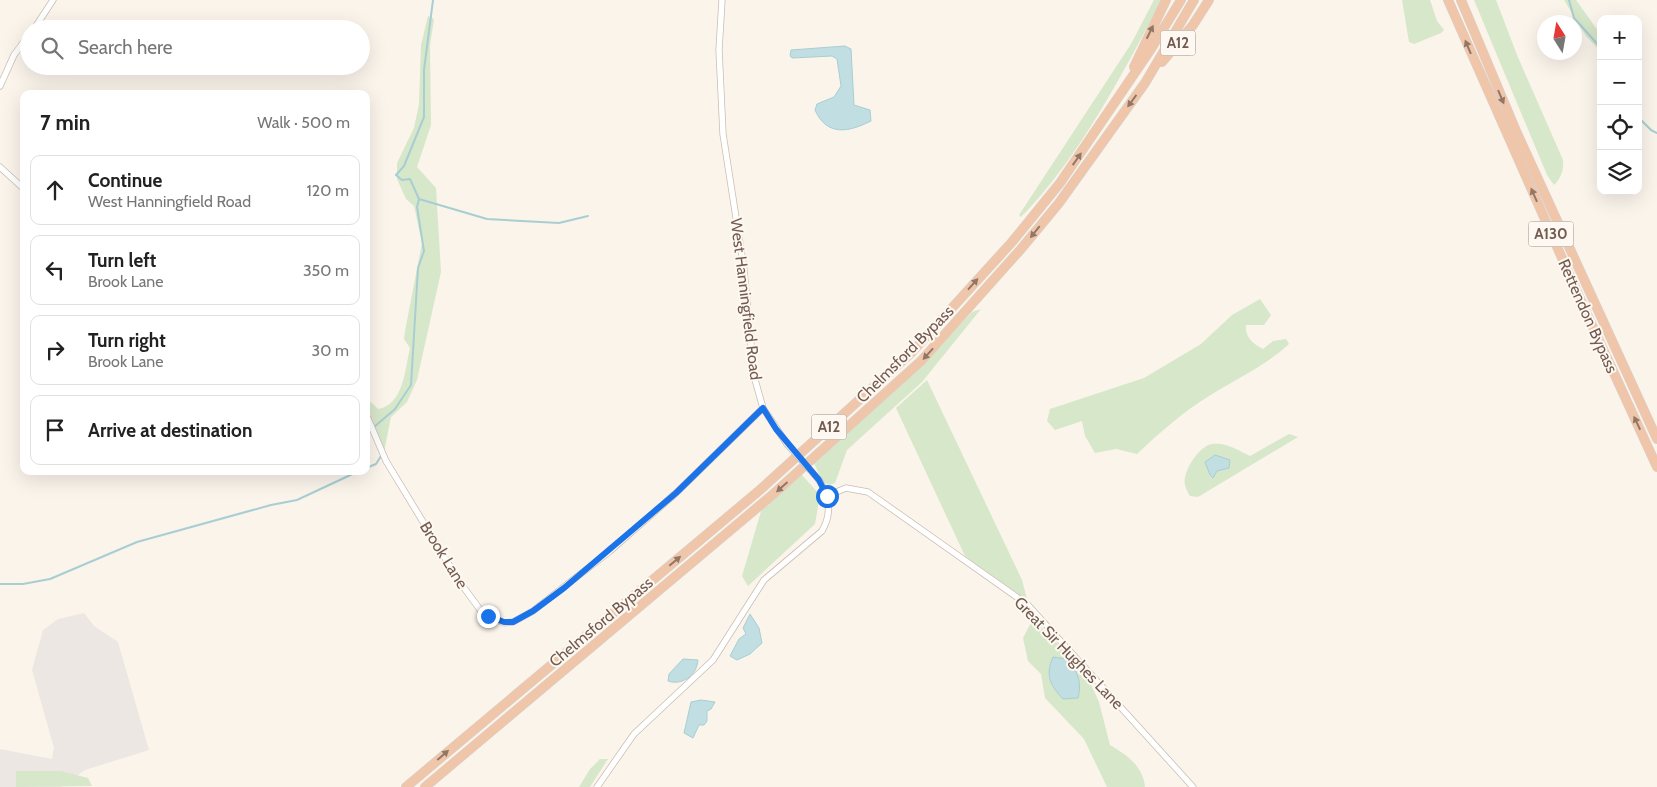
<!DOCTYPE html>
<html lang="en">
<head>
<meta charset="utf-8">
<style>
	body { margin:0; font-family:Cabin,sans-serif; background:#f6f6f6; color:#222 }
	.controls { position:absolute; right:15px; top:15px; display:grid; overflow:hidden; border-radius:10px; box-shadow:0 5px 20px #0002 }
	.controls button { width:45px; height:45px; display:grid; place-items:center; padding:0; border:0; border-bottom:1px solid #e0e0e0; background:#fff; color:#222; font:25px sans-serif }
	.compass { position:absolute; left:1537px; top:15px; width:45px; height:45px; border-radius:50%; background:#fff; box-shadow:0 5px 20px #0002; rotate:349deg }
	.stop { position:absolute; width:15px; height:15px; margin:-11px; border:4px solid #1a73e8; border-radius:50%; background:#fff }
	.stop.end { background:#1a73e8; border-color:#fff; box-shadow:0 1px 5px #0008 }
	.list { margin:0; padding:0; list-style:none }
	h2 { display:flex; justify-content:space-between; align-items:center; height:65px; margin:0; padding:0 20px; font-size:21px }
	h2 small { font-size:16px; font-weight:400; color:#767676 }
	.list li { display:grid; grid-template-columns:32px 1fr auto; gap:15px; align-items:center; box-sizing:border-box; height:70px; margin:0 10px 10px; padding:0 10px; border:1px solid #e0e0e0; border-radius:10px }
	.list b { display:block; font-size:19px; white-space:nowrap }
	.list p { margin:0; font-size:16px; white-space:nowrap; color:#767676 }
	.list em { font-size:16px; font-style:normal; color:#767676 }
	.icon { flex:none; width:28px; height:28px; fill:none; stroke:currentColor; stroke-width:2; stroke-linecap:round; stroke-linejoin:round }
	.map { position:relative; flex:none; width:1657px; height:787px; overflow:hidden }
	.search { position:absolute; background:#fff; box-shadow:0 5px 20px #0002; left:20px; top:20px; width:350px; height:55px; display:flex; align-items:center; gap:12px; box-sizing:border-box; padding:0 18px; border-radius:28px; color:#767676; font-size:19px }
	.panel { position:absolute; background:#fff; box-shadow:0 5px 20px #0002; left:20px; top:90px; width:350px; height:385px; border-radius:10px }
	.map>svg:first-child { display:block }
</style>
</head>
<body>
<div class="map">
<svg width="1657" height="787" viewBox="0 0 1657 787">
	<rect width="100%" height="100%" fill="#faf4eb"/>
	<!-- industrial -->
	<path fill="#ece7e3" d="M84,613L94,626L118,642L149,750L85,770L61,787H0V749L52,759L54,748L32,670L43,630L58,619Z"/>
	<!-- green -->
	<path fill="#d7e7ca" d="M1154,0H1162C1123,72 1079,159 1021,217L1019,215L1131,44Z
		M1402,0H1430L1437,21L1444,30L1441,33L1414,44L1409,42Z
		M1474,0H1496L1517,55L1563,160C1564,170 1561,178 1554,185L1547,175Z
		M1564,0H1576L1601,35V52L1586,36Z
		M428,16L434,19L430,45L431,125L417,167L436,188L441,272L417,380L407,402L391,417L384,452L366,412V405L371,402L378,409C404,405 405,368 410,348L404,339L405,331L422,243L414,206L406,199L397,179V163L414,128L419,104L421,45Z
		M1260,299L1271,315L1264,325H1246C1245,337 1252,343 1263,349L1273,341L1286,339L1289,344C1265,366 1236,379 1209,396C1183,412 1159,433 1137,454L1116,449L1095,453L1085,436L1082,421L1055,430L1047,421L1050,409L1144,378L1201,344L1232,315Z
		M981,309L922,382L847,450L835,483L829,485L822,481L814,463L918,369L972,312Z
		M927,380L1022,580L1027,599L1011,592L965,556L896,408Z
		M1289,434L1298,437L1198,497L1190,496C1188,493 1186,489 1185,485C1182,472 1199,446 1212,444C1226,442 1238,450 1250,456Z
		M801,474L820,495L815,524L748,586L742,576L762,508Z
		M1033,619L1085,671L1099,702L1110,745C1127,755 1143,766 1145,787H1107L1084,739L1045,698L1041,674L1028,661L1023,638Z
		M600,759H608L590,787H579L590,769Z
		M16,771H61L88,778L92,786L16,787Z"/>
	<!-- water -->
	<path fill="#c1dfe2" stroke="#a8ced3" d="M845,46L851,49L854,105L870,110L871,121C849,132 827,137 815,110L817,104L834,97L841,86L837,59L832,56L792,58L790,56L791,50Z
		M1215,455L1230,460L1229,468L1217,471L1213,478L1210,475L1205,462Z
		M750,614L759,628L762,643L750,654L737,660L730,656L739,639L746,634L743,628Z
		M1053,657L1065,659C1078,669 1082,683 1078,698L1063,699C1050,685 1045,675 1053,657Z
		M683,659L698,660C697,675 682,686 668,681L669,674Z
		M701,700L715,702L711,709L707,711V721L704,725H699L693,738L684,733L691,702Z"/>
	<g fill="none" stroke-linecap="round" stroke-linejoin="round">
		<!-- stream -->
		<path stroke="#a8ced3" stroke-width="2" d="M1569,0L1574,18L1601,48
			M1638,117L1651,130L1657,133
			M419,199L487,219L559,223L588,216
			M374,427L395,409L411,385L418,268L424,251L417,207L419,199L410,179L402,180L396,175L404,166L424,117V70L433,0
			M366,468L376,464L381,456
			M0,584H23L50,579L137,542L271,505L297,500L359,471"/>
		<defs>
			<path id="minor" d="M722,0L719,50L723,134L744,269L754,376L763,408L787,444
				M34,29L53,0
				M0,86L14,55L29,35
				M0,167L24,189
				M366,414L386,461L459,581L481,611L504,623L513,622L533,611L610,551L676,493L763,408
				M827,496L846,488L868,492L1028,605L1193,787
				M597,787L634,734L713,660L764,580L822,531C832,514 830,497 819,480"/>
			<path id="trunk" d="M1448,0L1585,310L1657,467
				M1461,0L1516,131L1657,439
				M1162,62L1193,25L1209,0
				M1134,67L1166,0
				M406,787L761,489L912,352L1012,242L1060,183L1151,49L1181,0
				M425,787L771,496L921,361L1021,249L1059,203L1145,83L1194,0"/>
		</defs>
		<!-- minor casing -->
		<use href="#minor" stroke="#ccbcb1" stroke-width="7"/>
		<!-- trunk casing -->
		<use href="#trunk" stroke="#d8d1ce" stroke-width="10"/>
		<!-- minor -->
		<use href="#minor" stroke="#fff" stroke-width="5.5"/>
		<!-- trunk -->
		<use href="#trunk" stroke="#efc6aa" stroke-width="9"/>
		<defs>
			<path id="minor-bridge" d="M787,444L819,480"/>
		</defs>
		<!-- minor-bridge casing -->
		<use href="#minor-bridge" stroke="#ccbcb1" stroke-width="7" stroke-linecap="butt"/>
		<!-- minor-bridge -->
		<use href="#minor-bridge" stroke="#fff" stroke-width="5.5"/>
	</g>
	<!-- one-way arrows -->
	<defs><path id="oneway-solid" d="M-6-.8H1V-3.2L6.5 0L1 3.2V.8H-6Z" transform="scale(1.25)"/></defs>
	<g fill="#927666">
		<use href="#oneway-solid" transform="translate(1150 32) rotate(-64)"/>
		<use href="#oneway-solid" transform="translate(1468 47) rotate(-113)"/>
		<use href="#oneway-solid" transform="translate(1501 97) rotate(67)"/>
		<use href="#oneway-solid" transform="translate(1132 101) rotate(126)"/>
		<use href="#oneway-solid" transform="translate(1077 159) rotate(-55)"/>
		<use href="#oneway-solid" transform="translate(1534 195) rotate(-114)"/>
		<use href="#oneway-solid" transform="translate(1035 232) rotate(129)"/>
		<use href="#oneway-solid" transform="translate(973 284) rotate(-48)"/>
		<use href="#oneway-solid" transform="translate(928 354) rotate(132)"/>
		<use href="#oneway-solid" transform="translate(1637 423) rotate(-115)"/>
		<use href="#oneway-solid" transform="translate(782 487) rotate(138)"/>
		<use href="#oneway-solid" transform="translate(675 561) rotate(-40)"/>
		<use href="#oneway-solid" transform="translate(443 755) rotate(-41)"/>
	</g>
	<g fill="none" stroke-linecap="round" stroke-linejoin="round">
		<!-- route -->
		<path stroke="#1a73e8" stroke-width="6" d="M488,616L504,622H513L533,611L564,588L676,493L763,408L776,429L819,480L827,496"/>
	</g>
	<g text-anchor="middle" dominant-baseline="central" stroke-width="4" stroke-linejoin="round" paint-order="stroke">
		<!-- shield labels -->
		<g fill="#fdf8f1" stroke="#9c8a80" stroke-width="1">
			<rect x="1160.5" y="30.5" width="35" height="25" rx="4"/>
			<rect x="1528.5" y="221.5" width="45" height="25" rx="4"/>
			<rect x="811.5" y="414.5" width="35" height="25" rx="4"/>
		</g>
		<g font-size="15" font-weight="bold" fill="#735b50">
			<text x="1178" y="43">A12</text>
			<text x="1551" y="234">A130</text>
			<text x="829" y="427">A12</text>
		</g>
		<!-- street labels -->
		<g font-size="16" fill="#735b50" stroke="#fdf8f1">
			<text transform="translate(746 299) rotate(83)">West Hanningfield Road</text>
			<text transform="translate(1588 316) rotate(66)">Rettendon Bypass</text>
			<text transform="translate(905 354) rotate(-45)">Chelmsford Bypass</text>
			<text transform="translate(444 555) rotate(58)">Brook Lane</text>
			<text transform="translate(601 622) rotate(-40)">Chelmsford Bypass</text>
			<text transform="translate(1069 653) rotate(46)">Great Sir Hughes Lane</text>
		</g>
	</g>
</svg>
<div class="controls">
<button>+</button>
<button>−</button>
<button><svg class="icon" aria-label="locate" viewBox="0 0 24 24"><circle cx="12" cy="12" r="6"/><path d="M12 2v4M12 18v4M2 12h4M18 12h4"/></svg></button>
<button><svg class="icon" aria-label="layers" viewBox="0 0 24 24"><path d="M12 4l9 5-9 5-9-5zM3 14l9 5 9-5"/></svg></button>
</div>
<svg class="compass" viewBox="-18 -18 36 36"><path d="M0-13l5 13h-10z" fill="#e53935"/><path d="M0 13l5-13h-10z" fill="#767676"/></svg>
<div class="stop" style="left:827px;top:496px"></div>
<div class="stop end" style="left:488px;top:616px"></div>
<div class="search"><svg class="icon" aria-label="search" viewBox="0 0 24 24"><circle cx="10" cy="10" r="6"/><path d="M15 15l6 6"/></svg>Search here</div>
<section class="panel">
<h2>7 min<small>Walk · 500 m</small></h2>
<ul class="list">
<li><svg class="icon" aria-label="ahead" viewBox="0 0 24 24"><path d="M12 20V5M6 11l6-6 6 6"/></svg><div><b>Continue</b><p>West Hanningfield Road</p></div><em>120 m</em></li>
<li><svg class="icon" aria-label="left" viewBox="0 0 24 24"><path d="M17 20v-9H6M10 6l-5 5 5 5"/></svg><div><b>Turn left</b><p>Brook Lane</p></div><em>350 m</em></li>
<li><svg class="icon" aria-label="right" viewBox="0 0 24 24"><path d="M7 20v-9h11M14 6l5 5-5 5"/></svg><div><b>Turn right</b><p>Brook Lane</p></div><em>30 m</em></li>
<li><svg class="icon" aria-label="arrive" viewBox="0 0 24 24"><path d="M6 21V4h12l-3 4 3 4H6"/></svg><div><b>Arrive at destination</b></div></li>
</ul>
</section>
</div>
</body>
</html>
